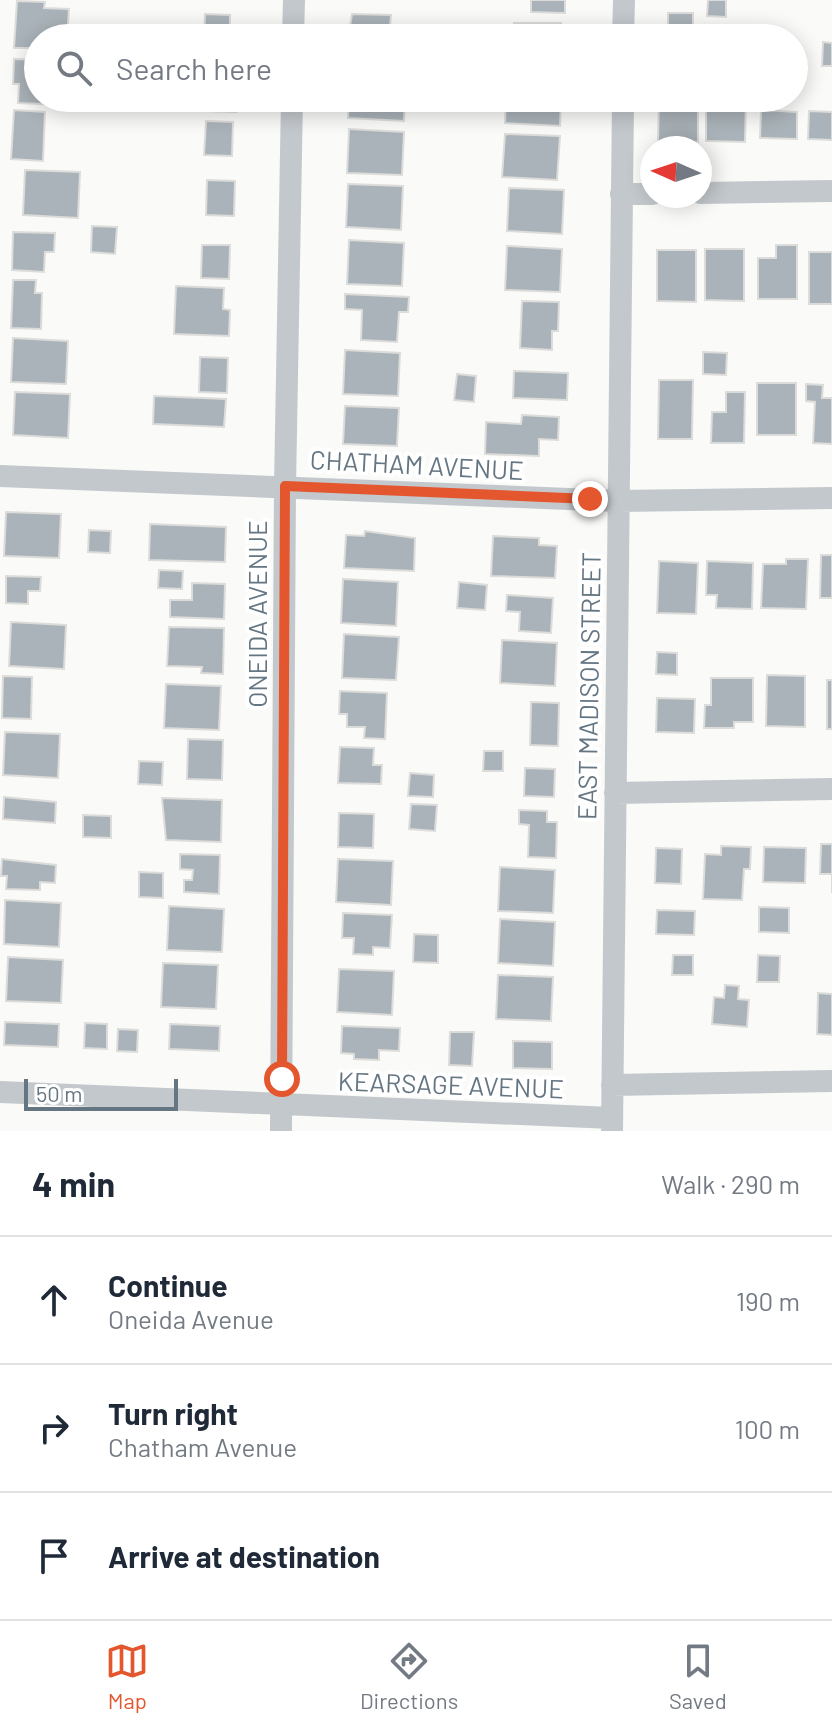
<!DOCTYPE html>
<html lang="en">
<head>
<meta charset="utf-8">
<style>
	body { margin:0; font-family:Barlow,sans-serif; background:#f2f2f3; color:#1f2937 }
	.compass { position:absolute; left:640px; top:136px; width:72px; height:72px; border-radius:50%; background:#fff; box-shadow:0 4px 20px #0003; rotate:273deg }
	.scale { position:absolute; left:24px; bottom:20px; width:154px; box-sizing:border-box; padding-left:8px; border:4px solid #657683; border-top:0; font-size:22px; line-height:28px; white-space:nowrap; color:#657683; -webkit-text-stroke:6px #fff; paint-order:stroke }
	.stop { position:absolute; width:24px; height:24px; margin:-18px; border:6px solid #e4572e; border-radius:50%; background:#fff }
	.stop.end { background:#e4572e; border-color:#fff; box-shadow:0 2px 8px #0008 }
	.list { margin:0; padding:0; list-style:none }
	h2 { display:flex; justify-content:space-between; align-items:center; height:104px; margin:0; padding:0 32px; font-size:34px }
	h2 small { font-size:26px; font-weight:400; color:#747a83 }
	.list li { display:grid; grid-template-columns:52px 1fr auto; gap:24px; align-items:center; box-sizing:border-box; height:128px; padding:0 32px; border-top:2px solid #e0e1e3 }
	.list b { display:block; font-size:30px; white-space:nowrap }
	.list p { margin:0; font-size:26px; white-space:nowrap; color:#747a83 }
	.list em { font-size:26px; font-style:normal; color:#747a83 }
	.icon { flex:none; width:44px; height:44px; fill:none; stroke:currentColor; stroke-width:2; stroke-linecap:round; stroke-linejoin:round }
	.map { position:relative; flex:none; width:832px; height:1131px; overflow:hidden }
	.search { position:absolute; background:#fff; box-shadow:0 4px 20px #0003; left:24px; right:24px; top:24px; height:88px; display:flex; align-items:center; gap:20px; box-sizing:border-box; padding:0 28px; border-radius:44px; color:#747a83; font-size:30px }
	.sheet { height:488px; background:#fff }
	nav { display:flex; justify-content:space-around; align-items:center; box-sizing:border-box; height:112px; border-top:2px solid #e0e1e3; background:#fff; font-size:22px; color:#747a83 }
	nav a { display:grid; justify-items:center; gap:4px }
	nav .on { color:#e4572e }
	.map>svg:first-child { display:block }
</style>
</head>
<body>
<div class="map">
<svg width="832" height="1131" viewBox="0 0 832 1131">
	<rect width="100%" height="100%" fill="#fafaf8"/>
	<!-- building -->
	<path fill="#aab3b9" stroke="#dcdcda" stroke-width="2" d="M531,0H565V13L531,12Z
		M708,0H726V17L707,16Z
		M17,1L45,2L44,8L69,9L68,25H77L76,38H38V48H14Z
		M668,13H693V36H668Z
		M205,14L230,15V30H237L236,38H204Z
		M352,14L391,15L390,26H400L399,38H348Z
		M514,23H561V38H513Z
		M823,42L832,43V66H822Z
		M14,59L38,60V98H69L68,105L18,103L19,84H13Z
		M208,98H236V112L208,111Z
		M349,98H405L404,121L348,118Z
		M506,98H561L560,126L505,123Z
		M659,98H698V142H658Z
		M706,98H746L745,142L706,141Z
		M14,110L45,112L43,161L11,159Z
		M761,110L797,112V139L760,138Z
		M809,111L832,112V140L808,139Z
		M206,121L233,122L232,156L204,155Z
		M349,129L404,132L402,175L347,173Z
		M505,134L560,136L557,180L502,177Z
		M25,170L80,172L78,218L23,215Z
		M207,180L235,181L234,216L206,215Z
		M348,184L403,186L401,230L346,227Z
		M509,188L564,190L562,234L507,231Z
		M92,226L117,227L115,254L91,252Z
		M13,232L55,233L54,252H45L44,272L12,270Z
		M349,240L404,243L402,286L347,284Z
		M202,245H230L229,279L201,278Z
		M776,245H797V299H758V258H776Z
		M507,246L562,249L560,292L505,290Z
		M705,249H744V301L705,300Z
		M657,250H696V302L657,301Z
		M809,252H832V304H809Z
		M13,280H36L35,293H42L41,329L11,328Z
		M176,286L224,288L223,309L230,310L229,336L174,334Z
		M345,294L409,297L408,312H399L397,342L361,340L362,310L345,309Z
		M522,301L559,302L558,331H552V350L520,348Z
		M13,338L68,341L66,384L11,382Z
		M345,350L400,353L398,396L343,394Z
		M703,352L727,353L726,375L703,374Z
		M200,357L228,358L227,393L199,392Z
		M514,371L568,373L567,400L513,398Z
		M457,374L476,376L474,402L454,400Z
		M659,380H693L692,439H658Z
		M757,383H796V435H757Z
		M806,384L823,385L822,398H832V444L813,443L815,402L806,401Z
		M15,392L70,394L68,438L13,435Z
		M726,392H745L744,443H711L712,412H726Z
		M154,396L226,399L224,427L153,424Z
		M345,406L399,408L397,446L343,444Z
		M522,415L559,417L558,440L539,439V456L485,454L486,422L521,424Z
		M6,512L61,514L59,558L4,556Z
		M150,524L226,527L225,562L149,560Z
		M89,530L111,531L110,553L88,552Z
		M365,531L415,538L414,571L344,568L346,535L364,536Z
		M493,536L539,538V545L557,546L555,578L491,576Z
		M821,555H832V598H820Z
		M786,559H808L806,609L761,608L763,564H786Z
		M659,561L698,563L696,614L657,613Z
		M707,561L753,563L752,609L716,608L717,595H706Z
		M159,570L183,571L182,589L158,588Z
		M6,576L41,577L40,591H28V604L6,603Z
		M343,579L398,582L396,626L341,623Z
		M459,582L487,585L485,610L457,608Z
		M192,583L225,584L224,619L170,617V600H192Z
		M507,595L553,598L551,633L519,631L520,612L506,611Z
		M11,622L66,625L64,669L9,666Z
		M169,627L224,628L223,674L201,673L202,667L167,666Z
		M344,634L399,637L396,680L342,678Z
		M502,640L557,643L555,686L500,683Z
		M657,652L677,653V675L656,674Z
		M767,675L805,676V727L766,726Z
		M3,676L32,677L31,719L2,718Z
		M711,678H753V722H734V728H704L705,705H711Z
		M827,680H832V729H827Z
		M166,684L221,686L219,730L164,728Z
		M340,691L387,693L385,739L364,738L365,727H347V714H339Z
		M657,698L695,699L694,733L656,732Z
		M531,702L559,703L558,746L530,745Z
		M5,732L60,734L58,778L3,775Z
		M188,739L223,740L222,780L187,779Z
		M340,747L374,748L373,765H382L381,784L338,783Z
		M484,751H503V771H483Z
		M139,761L163,762L162,785L138,784Z
		M525,768L555,769L554,797L524,796Z
		M410,773L434,775L433,797L408,796Z
		M4,797L56,802L55,823L3,819Z
		M162,798L222,800L221,842L166,840Z
		M411,804L437,805L435,831L409,829Z
		M519,810L547,811V822H557L556,858L528,857L529,825L519,824Z
		M339,813L374,814L373,848L338,847Z
		M83,815L111,816V838L83,837Z
		M821,844H832V893V874H820Z
		M721,846L751,847L750,869H744L742,900L703,899L705,854L721,855Z
		M764,847L806,848L805,883L763,882Z
		M656,848L682,849L681,884L655,883Z
		M180,854L220,855L219,894L184,892V880H192L193,870L180,869Z
		M2,859L56,865L55,883L40,882V890L6,889L7,876H1Z
		M338,859L393,861L391,905L336,902Z
		M500,867L555,870L553,913L498,911Z
		M139,872L163,873V898L139,897Z
		M5,900L61,903L59,947L4,944Z
		M169,906L224,909L222,952L167,950Z
		M759,907L789,908V933L759,932Z
		M657,910L695,911L694,935L656,934Z
		M343,913L392,915L390,948L373,947V955L353,954L354,938H342Z
		M500,919L555,922L553,966L498,963Z
		M414,934L438,935V963L413,962Z
		M673,955H693V975H672Z
		M758,955L780,956L779,982H757Z
		M8,957L63,960L61,1003L6,1001Z
		M163,963L218,965L216,1009L161,1007Z
		M339,969L394,971L392,1015L337,1012Z
		M498,975L553,977L551,1021L496,1019Z
		M725,985L739,986L738,999L749,1000L747,1027L712,1024L714,997L724,998Z
		M818,993L832,994V1035L817,1034Z
		M5,1022L59,1024L58,1047L4,1045Z
		M85,1023L107,1024V1049L84,1048Z
		M170,1024L220,1026L219,1051L169,1049Z
		M342,1026L400,1028L399,1051L379,1050V1060L354,1059V1054L341,1053Z
		M118,1029L138,1030L137,1052L117,1051Z
		M450,1032H474L472,1066L449,1065Z
		M513,1041L552,1042V1069L513,1068Z"/>
	<g fill="none" stroke-linecap="round" stroke-linejoin="round">
		<!-- minor -->
		<path stroke="#c3c8cc" stroke-width="22" d="M293,38L294,0
			M623,38L624,0
			M700,193L832,191
			M621,194H652
			M0,476L618,501L832,498
			M615,793L832,789
			M612,1085L832,1081
			M0,1092L612,1118
			M281,1131L285,486L292,98
			M612,1131L623,98"/>
	</g>
	<g fill="none" stroke-linecap="round" stroke-linejoin="round">
		<!-- route -->
		<path stroke="#e4572e" stroke-width="10" d="M282,1079L285,486L590,499"/>
	</g>
	<g text-anchor="middle" dominant-baseline="central" stroke-width="8" stroke-linejoin="round" paint-order="stroke">
		<!-- street labels -->
		<g font-size="26" fill="#657683" stroke="#fff">
			<text transform="translate(417 464) rotate(3)">CHATHAM AVENUE</text>
			<text transform="translate(256 614) rotate(-90)">ONEIDA AVENUE</text>
			<text transform="translate(588 686) rotate(-89)">EAST MADISON STREET</text>
			<text transform="translate(451 1084) rotate(2)">KEARSAGE AVENUE</text>
		</g>
	</g>
</svg>
<svg class="compass" viewBox="-18 -18 36 36"><path d="M0-13l5 13h-10z" fill="#e53935"/><path d="M0 13l5-13h-10z" fill="#747a83"/></svg>
<div class="scale">50 m</div>
<div class="stop" style="left:282px;top:1079px"></div>
<div class="stop end" style="left:590px;top:499px"></div>
<div class="search"><svg class="icon" aria-label="search" viewBox="0 0 24 24"><circle cx="10" cy="10" r="6"/><path d="M15 15l6 6"/></svg>Search here</div>
</div>
<section class="sheet">
<h2>4 min<small>Walk · 290 m</small></h2>
<ul class="list">
<li><svg class="icon" aria-label="ahead" viewBox="0 0 24 24"><path d="M12 20V5M6 11l6-6 6 6"/></svg><div><b>Continue</b><p>Oneida Avenue</p></div><em>190 m</em></li>
<li><svg class="icon" aria-label="right" viewBox="0 0 24 24"><path d="M7 20v-9h11M14 6l5 5-5 5"/></svg><div><b>Turn right</b><p>Chatham Avenue</p></div><em>100 m</em></li>
<li><svg class="icon" aria-label="arrive" viewBox="0 0 24 24"><path d="M6 21V4h12l-3 4 3 4H6"/></svg><div><b>Arrive at destination</b></div></li>
</ul>
</section>
<nav>
<a class="on"><svg class="icon" aria-label="map" viewBox="0 0 24 24"><path d="M3 6l6-2 6 2 6-2v14l-6 2-6-2-6 2zM9 4v14M15 6v14"/></svg>Map</a>
<a><svg class="icon" aria-label="directions" viewBox="0 0 24 24"><path d="M12 3l9 9-9 9-9-9zM9 14v-3h6M13 9l2 2-2 2"/></svg>Directions</a>
<a><svg class="icon" aria-label="saved" viewBox="0 0 24 24"><path d="M7 4h10v16l-5-4-5 4z"/></svg>Saved</a>
</nav>
</body>
</html>
